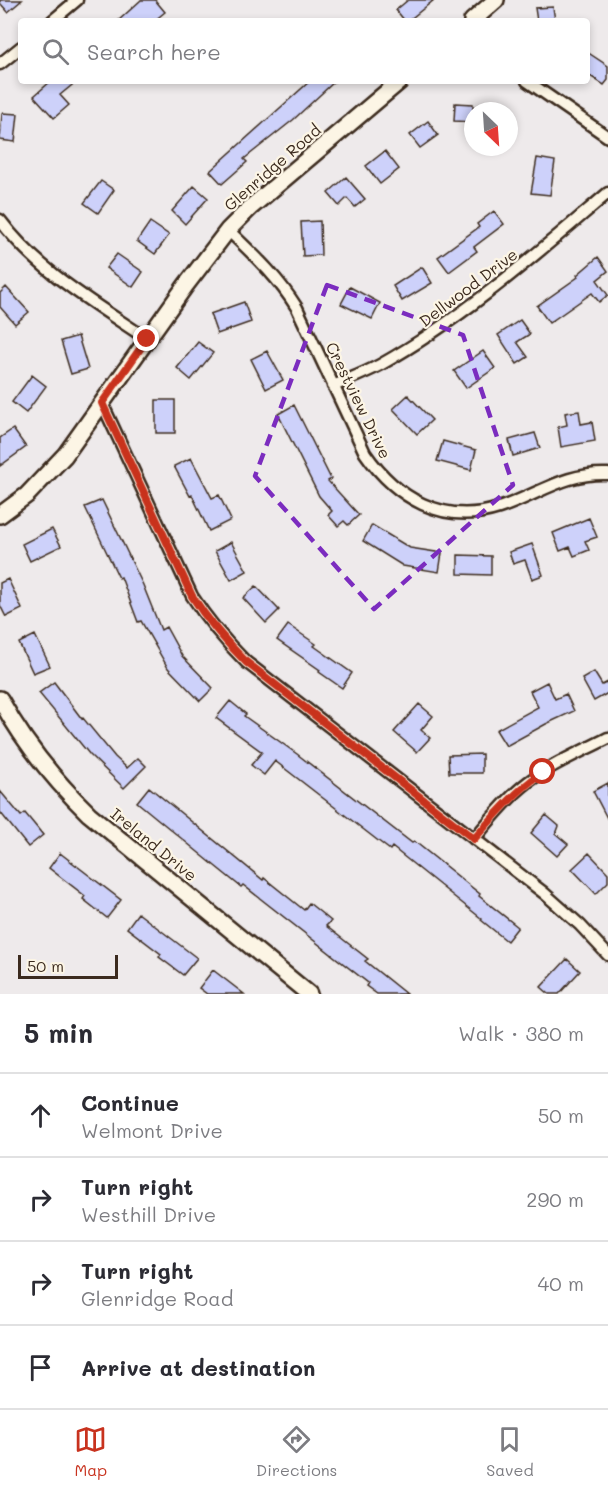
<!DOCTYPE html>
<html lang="en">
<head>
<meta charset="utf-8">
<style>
	body { margin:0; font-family:Mali,sans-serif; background:#f7f7f7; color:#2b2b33 }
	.compass { position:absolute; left:464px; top:102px; width:54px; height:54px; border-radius:50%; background:#fff; box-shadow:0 3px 9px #0003; rotate:155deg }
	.scale { position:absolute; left:18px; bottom:15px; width:100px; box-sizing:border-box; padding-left:6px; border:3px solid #3b2a1e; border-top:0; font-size:16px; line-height:21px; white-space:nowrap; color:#3b2a1e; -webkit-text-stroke:4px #fcf5e5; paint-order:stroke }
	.stop { position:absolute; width:18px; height:18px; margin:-14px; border:4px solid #c8321e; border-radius:50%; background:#fff }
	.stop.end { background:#c8321e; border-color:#fff; box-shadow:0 2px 6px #0008 }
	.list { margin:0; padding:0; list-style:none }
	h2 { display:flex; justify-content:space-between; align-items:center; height:78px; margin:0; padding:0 24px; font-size:26px }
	h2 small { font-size:20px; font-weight:400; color:#7c7c81 }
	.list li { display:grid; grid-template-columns:39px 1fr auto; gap:18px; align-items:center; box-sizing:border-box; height:84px; padding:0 24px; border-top:2px solid #e1e1e2 }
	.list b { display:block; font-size:22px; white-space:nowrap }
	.list p { margin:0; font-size:20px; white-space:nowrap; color:#7c7c81 }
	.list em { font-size:20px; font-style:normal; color:#7c7c81 }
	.icon { flex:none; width:33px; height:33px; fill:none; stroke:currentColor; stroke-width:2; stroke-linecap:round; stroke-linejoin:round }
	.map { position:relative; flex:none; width:608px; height:994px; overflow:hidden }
	.search { position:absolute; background:#fff; box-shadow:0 3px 9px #0003; left:18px; right:18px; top:18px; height:66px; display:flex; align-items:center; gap:15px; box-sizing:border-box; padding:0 21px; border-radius:6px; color:#7c7c81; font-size:22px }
	.sheet { height:414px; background:#fff }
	nav { display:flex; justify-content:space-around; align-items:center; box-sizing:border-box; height:84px; border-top:2px solid #e1e1e2; background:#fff; font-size:16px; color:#7c7c81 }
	nav a { display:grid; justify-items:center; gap:3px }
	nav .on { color:#c8321e }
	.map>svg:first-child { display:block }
</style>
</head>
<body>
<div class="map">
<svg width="608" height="994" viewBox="0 0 608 994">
	<rect width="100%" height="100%" fill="#eeeaeb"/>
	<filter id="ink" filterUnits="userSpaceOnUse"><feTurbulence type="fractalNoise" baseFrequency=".0167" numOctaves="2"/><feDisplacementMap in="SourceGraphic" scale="12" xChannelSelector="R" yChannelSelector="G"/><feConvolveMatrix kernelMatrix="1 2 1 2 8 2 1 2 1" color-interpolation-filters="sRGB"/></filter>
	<g filter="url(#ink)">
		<!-- building -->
		<path fill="#cdd1fa" stroke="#3b2a1e" stroke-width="1.5" d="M0,0H22L8,12L0,3Z
			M141,0H155L165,12L154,21H118Z
			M408,0H434L408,21H405L396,10Z
			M553,7L555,21H537L535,8Z
			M587,52L608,66V80L604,85L587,74Z
			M51,81H77L60,95L69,105L54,118L34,96Z
			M310,81H335L293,120L244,159L247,162L222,184L210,171Z
			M455,103L473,104V122L454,121Z
			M2,113L18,114L15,142L0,140Z
			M428,121L438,135L420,148L410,135Z
			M385,151L399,169L380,184L366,166Z
			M537,158L555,161L550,195L531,193Z
			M346,177L365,199L355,207L347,198L339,206L328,193Z
			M101,181L114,190L98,213L84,203Z
			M194,186L208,198L185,224L172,211Z
			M494,211L504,224L474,247L477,251L449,272L438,257L479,227L477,224Z
			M320,221L321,255L303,256L301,222Z
			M150,222L169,235L155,254L137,241Z
			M117,254L143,272L133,287L106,268Z
			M598,257L608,271L597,280L608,295L599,302L592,293L549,323L537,306L578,277L577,275Z
			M422,267L432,283L402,301L393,286Z
			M6,287L29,312L15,324L0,307V293Z
			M350,287L380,303L372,319L341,304Z
			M244,302L251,322L217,334L210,314Z
			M520,320L530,334L517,342L528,357L517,364L498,335Z
			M78,336L88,369L71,374L61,341Z
			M198,342L213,353L191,380L177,368Z
			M267,351L283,380L266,389L251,359Z
			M483,351L495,368L466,388L454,371Z
			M32,375L46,386L26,413L12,402Z
			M408,395L432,420L417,434L393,409Z
			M156,400H175V433H156Z
			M294,405L331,479L328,481L359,515L348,525L344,521L338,526L328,515L332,511L319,496L278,414Z
			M579,411L581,424L592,422L595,441L561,447L558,427L567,425L565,413Z
			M13,429L26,447L0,466V438Z
			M535,433L540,448L513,456L509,440Z
			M443,441L476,450L471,470L437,461Z
			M191,458L212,498L219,495L231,520L209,531L192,495L190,496L174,466Z
			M102,500L143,585L161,630L166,627L182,656L213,688L200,701L168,668L141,621L138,622L121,577L119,578L85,507Z
			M589,518L597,537L585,541L589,550L574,556L570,547L560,551L553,533Z
			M372,525L410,548L442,553L439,572L403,566L363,541Z
			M52,529L61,546L30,561L22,544Z
			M231,542L247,571L231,580L215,551Z
			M532,544L543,575L532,579L525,560L513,564L509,552Z
			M458,555L491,556V575L458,574Z
			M8,579L22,609L6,617L0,605V583Z
			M256,586L279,610L266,623L243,598Z
			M288,625L316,644L314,646L352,673L342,688L319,672L320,670L277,640Z
			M35,635L50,666L33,673L19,643Z
			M594,672L602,685L608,682V693L594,701L582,679Z
			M54,682L82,719L83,718L115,757L127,768L138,758L146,766L124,788L90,755L39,693Z
			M547,682L555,699L566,694L574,711L546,724L506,746L496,730L538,707L530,691Z
			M230,701L246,714L244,716L297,754L412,843L414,841L480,894L479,896L518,927L507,941L481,920L482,919L392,847L390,850L275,761L264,775L251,765L262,752L216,718Z
			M419,704L433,716L421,730L430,738L417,752L394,732Z
			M482,754V773H449L448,755Z
			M608,783V820L593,791Z
			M149,787L263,880L264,878L304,910L309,903L331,921L326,926L368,959L365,961L406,994H377L366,986L368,983L243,885L241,887L215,866L137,802Z
			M0,791L21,816L25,813L43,835L28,847L0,812Z
			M546,815L559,826L556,834L568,844L557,856L531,833Z
			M60,853L121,900L107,918L83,899L85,896L49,868Z
			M589,853L608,873V882L596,894L572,869Z
			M138,913L197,958L183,975L159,957L161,954L127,928Z
			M567,959L580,971L559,994H549L541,987Z
			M213,970L244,994H207L199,988Z"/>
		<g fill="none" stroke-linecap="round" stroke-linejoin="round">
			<defs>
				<path id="street" d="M52,21L77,0
					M0,64L21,47
					M527,81L608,137
					M0,220C39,272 94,303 147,339
					M228,230C255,256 277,276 297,308L365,453C396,498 443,526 499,508C538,495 565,472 608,474
					M333,386C349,379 365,373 380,365C464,318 535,255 608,193
					M102,403L192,596C208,621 225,641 246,662L544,893L580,925L608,955
					M474,839C489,821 504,802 522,787C547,766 579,753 608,738"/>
				<path id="secondary" d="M472,21L496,0
					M0,515L27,495L65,455L186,285L228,230L251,207L400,81
					M0,699C24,743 53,779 89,814L309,994"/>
			</defs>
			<!-- street casing -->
			<use href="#street" stroke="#3b2a1e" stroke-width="15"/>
			<!-- secondary casing -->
			<use href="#secondary" stroke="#3b2a1e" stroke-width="20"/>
			<!-- street -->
			<use href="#street" stroke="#fcf5e5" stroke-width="10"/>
			<!-- secondary -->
			<use href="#secondary" stroke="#fcf5e5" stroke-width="15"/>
		</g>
	</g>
	<g fill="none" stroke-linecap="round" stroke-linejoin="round" filter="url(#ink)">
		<!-- route -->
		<path stroke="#c8321e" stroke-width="8" d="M147,339L102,403L192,596C208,621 225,641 246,662L474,839C496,814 516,791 543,772"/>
	</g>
	<!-- marked area -->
	<path fill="none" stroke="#7b2cbf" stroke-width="4.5" stroke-dasharray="12 8" stroke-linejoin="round" d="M327,285L463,335L513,485L374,609L255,476Z"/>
	<g text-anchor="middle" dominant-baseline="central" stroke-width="4.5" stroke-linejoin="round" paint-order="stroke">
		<!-- street labels -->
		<g font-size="16" fill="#3b2a1e" stroke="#fcf5e5">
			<text transform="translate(272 167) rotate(-41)">Glenridge Road</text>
			<text transform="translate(468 287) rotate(-37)">Dellwood Drive</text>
			<text transform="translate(359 400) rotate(64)">Crestview Drive</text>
			<text transform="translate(154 844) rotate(39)">Ireland Drive</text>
		</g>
	</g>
</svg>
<svg class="compass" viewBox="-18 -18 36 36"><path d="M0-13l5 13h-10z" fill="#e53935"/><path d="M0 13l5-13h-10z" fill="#7c7c81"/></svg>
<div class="scale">50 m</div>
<div class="stop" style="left:543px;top:772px"></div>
<div class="stop end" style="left:147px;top:339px"></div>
<div class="search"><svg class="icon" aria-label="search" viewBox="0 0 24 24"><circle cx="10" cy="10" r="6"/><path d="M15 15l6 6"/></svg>Search here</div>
</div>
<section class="sheet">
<h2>5 min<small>Walk · 380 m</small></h2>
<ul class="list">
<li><svg class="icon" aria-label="ahead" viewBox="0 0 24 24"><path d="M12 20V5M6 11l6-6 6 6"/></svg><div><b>Continue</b><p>Welmont Drive</p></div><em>50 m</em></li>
<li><svg class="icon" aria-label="right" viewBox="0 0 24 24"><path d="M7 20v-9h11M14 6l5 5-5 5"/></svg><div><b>Turn right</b><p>Westhill Drive</p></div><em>290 m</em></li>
<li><svg class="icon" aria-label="right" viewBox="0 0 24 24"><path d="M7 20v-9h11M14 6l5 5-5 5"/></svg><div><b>Turn right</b><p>Glenridge Road</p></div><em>40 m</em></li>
<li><svg class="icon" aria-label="arrive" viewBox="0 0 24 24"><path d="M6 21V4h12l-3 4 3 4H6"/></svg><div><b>Arrive at destination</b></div></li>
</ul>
</section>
<nav>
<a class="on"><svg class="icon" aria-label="map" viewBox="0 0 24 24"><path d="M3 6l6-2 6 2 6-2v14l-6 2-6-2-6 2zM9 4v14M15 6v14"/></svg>Map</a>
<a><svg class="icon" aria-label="directions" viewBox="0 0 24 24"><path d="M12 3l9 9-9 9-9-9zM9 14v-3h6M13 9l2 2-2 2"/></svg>Directions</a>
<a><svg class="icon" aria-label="saved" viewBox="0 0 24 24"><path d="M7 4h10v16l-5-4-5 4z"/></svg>Saved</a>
</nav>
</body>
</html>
